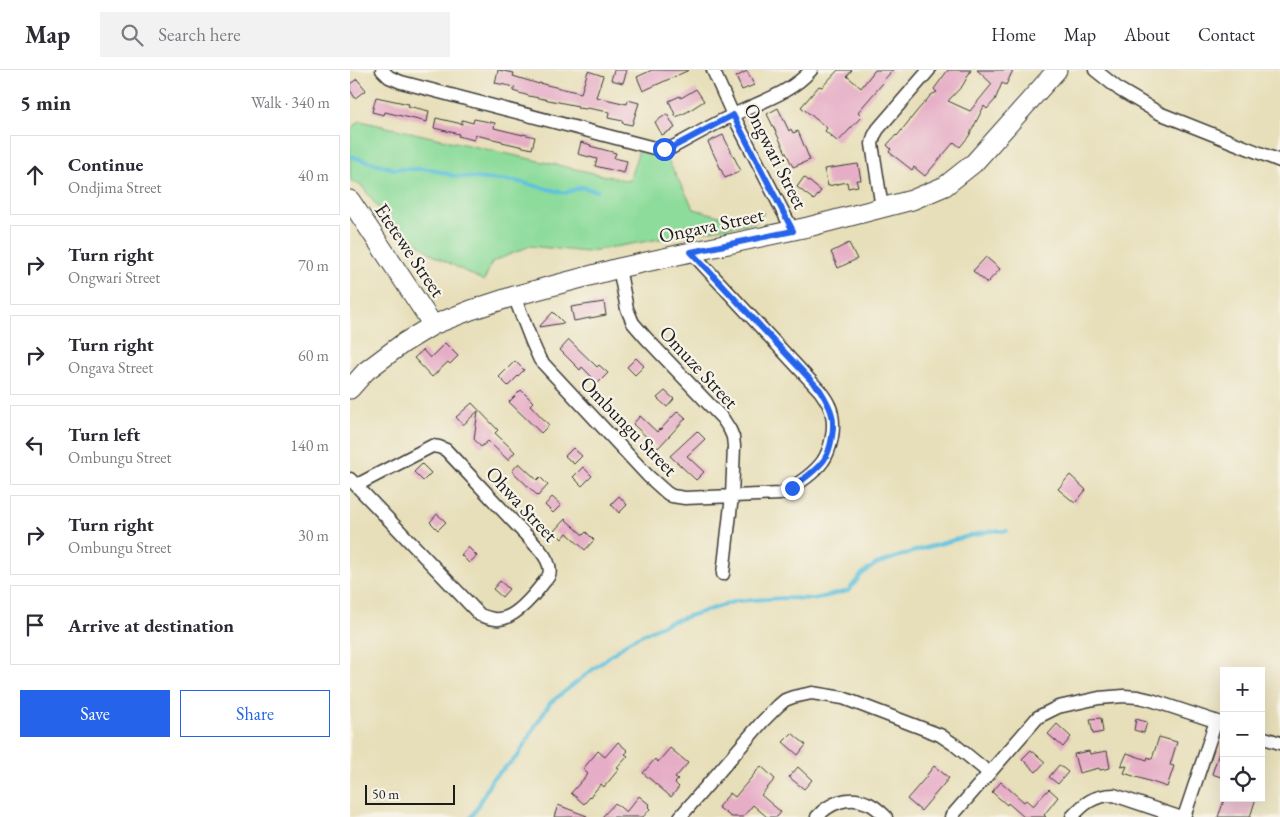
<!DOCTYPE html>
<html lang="en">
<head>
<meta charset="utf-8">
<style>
	body { margin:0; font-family:"EB Garamond",serif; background:#f2f2f3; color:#2b2b33 }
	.controls { position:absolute; right:15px; bottom:15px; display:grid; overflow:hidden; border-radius:0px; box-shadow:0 5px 20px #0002 }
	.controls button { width:45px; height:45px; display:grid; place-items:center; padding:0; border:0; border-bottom:1px solid #e1e1e2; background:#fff; color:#2b2b33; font:25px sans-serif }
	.scale { position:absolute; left:15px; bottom:12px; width:90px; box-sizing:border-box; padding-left:5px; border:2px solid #1c1c1c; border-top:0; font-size:14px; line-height:18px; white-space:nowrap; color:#1c1c1c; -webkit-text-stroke:4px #f7f3e8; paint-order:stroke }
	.stop { position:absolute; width:15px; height:15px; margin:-11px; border:4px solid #2563eb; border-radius:50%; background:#fff }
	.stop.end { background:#2563eb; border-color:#fff; box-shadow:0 1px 5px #0008 }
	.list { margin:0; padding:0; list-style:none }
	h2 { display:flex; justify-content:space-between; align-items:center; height:65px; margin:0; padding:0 20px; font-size:21px }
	h2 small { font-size:16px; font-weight:400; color:#7c7c81 }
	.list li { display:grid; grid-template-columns:32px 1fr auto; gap:15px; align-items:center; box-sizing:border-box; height:80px; margin:0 10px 10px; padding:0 10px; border:1px solid #e1e1e2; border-radius:0px }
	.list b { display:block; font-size:19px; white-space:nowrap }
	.list p { margin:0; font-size:16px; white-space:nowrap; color:#7c7c81 }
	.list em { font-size:16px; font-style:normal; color:#7c7c81 }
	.actions { display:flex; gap:10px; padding:15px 20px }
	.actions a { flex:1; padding:11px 0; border:1px solid #2563eb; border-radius:0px; text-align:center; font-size:18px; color:#2563eb }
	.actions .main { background:#2563eb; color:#fff }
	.icon { flex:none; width:28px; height:28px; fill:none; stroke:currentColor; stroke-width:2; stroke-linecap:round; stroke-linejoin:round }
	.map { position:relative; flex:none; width:930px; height:747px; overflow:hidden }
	header { display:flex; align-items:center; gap:30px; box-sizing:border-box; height:70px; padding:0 25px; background:#fff; border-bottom:1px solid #e1e1e2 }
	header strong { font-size:24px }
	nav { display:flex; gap:28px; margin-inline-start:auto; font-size:18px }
	.search { width:350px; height:45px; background:#f2f2f3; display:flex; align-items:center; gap:12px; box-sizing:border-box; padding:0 18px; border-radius:0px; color:#7c7c81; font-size:19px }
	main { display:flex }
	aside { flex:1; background:#fff }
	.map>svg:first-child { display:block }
</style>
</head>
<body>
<header>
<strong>Map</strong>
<div class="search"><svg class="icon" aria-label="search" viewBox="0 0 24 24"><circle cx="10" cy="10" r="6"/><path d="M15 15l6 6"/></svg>Search here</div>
<nav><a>Home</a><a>Map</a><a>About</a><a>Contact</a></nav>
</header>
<main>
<aside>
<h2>5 min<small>Walk · 340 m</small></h2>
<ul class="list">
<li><svg class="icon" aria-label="ahead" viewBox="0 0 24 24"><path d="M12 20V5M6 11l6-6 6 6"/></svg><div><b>Continue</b><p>Ondjima Street</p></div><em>40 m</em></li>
<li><svg class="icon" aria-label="right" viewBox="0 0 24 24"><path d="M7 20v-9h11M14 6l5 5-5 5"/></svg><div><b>Turn right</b><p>Ongwari Street</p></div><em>70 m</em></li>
<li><svg class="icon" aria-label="right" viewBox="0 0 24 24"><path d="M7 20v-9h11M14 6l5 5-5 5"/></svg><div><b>Turn right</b><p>Ongava Street</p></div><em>60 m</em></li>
<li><svg class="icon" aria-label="left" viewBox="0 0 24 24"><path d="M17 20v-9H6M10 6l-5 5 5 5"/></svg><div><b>Turn left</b><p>Ombungu Street</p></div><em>140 m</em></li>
<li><svg class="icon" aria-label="right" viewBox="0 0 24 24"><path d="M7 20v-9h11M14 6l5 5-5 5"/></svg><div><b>Turn right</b><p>Ombungu Street</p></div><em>30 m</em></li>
<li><svg class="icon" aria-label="arrive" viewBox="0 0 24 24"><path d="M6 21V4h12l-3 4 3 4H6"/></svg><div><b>Arrive at destination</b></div></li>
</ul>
<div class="actions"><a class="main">Save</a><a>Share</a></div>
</aside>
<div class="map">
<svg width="930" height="747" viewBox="0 0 930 747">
	<rect width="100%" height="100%" fill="#f7f3e8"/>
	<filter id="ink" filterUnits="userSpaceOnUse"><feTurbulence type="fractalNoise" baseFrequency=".02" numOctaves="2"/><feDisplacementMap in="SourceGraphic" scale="10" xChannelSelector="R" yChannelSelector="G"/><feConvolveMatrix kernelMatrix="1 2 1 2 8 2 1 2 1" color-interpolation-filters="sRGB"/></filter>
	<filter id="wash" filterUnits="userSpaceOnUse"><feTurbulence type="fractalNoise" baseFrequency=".0096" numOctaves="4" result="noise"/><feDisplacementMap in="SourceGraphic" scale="20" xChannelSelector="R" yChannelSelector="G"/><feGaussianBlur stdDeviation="1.12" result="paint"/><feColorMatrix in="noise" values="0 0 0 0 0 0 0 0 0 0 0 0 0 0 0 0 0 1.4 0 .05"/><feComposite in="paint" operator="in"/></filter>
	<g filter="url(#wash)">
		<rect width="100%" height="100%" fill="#e7dfb9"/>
		<!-- green -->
		<path fill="#8ddc9b" stroke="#547c5c" d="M10,51L279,111L289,80L315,85L344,139L369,146L414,143L406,152L236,182L180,176L142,192L134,211L83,185L36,148L12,116L1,111L0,108V59Z"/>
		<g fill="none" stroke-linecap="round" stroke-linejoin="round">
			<!-- stream -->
			<path stroke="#5ec1dc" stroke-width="4" d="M0,86L44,99H81L104,106L135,109L165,111L215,123L232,117L247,121
				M121,747L127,738L142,709L168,686L182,661L200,633L279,571L317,553L386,531L434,528L464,529L498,521L512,504L526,494L571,479L615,467L641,461H657"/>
		</g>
		<g id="blocks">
			<!-- building -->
			<path fill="#e6adc6" d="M148,0L164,3L163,6L189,14V13L201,16L231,23L238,1L253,6L246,27L277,34L278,30L289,33L282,55L272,53L273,51L258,48L259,42L237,38L236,39L227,38L228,36L179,26L163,21L165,17L145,13Z
				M264,0H277L273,13L261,10Z
				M302,0H339L293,21L287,7Z
				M488,0H502L497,6L511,18L525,0H543L532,12L533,13L508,42L512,46L488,72L475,61L477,58L451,37L469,16L472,17Z
				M598,0H621L613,15L598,31L620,41L642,14L627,0H663L656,15L652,13L645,30L637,39L634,36L619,66L610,77L604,72L575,106L564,97L562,100L539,82L541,79L537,75L546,65L547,66L567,41L581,25L587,22L584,19Z
				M397,1L404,15L392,20L386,7Z
				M7,9L16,20L5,28L0,20V14Z
				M346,19L354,31L337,42L326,47L319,31L330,26L331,28Z
				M26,27L59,34L58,36L79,41L77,52L35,42L34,45L22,42Z
				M428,38L439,61L441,59L443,63L448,61L460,90L443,97L441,93L417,44Z
				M317,44L325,58L312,65L305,52Z
				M86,48L112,54V50L123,53L124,49L145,53L144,58L173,65V64L185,67L182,79L152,72V71L125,65L124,70L108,66L109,64L84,58Z
				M373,65L391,101L375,108L358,72Z
				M231,72L241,75L240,76L266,83L264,88L277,91L274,103L245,96L247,89L228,84Z
				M508,94L511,110H506L508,116L498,118L497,112L478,116L474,99Z
				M454,107L471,121L464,130L447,117Z
				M499,173L507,189L488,198L481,182Z
				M636,187L650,199L637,213L623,201Z
				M254,232L256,245L224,251L221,237Z
				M203,242L214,253L189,257Z
				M219,270L247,297L249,295L258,303L248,313L232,297L230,300L210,280Z
				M95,273L108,286L100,294L98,292L82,307L64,288L73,280L80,288Z
				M286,288L294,296L285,305L277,297Z
				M165,291L174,300L158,316L149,307Z
				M171,320L183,332L180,335L199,355L191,363L159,332Z
				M315,321L324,329L317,337L307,328Z
				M122,333L148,360L145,363L165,382L158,390L138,371L131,377L124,369L128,341L113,355L106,347Z
				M328,341L336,348L308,378L283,354L290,346L307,362L309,359L310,360Z
				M347,361L355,369L337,386L354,402L346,410L320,386Z
				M223,378L232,386L224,394L215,386Z
				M169,393L187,410L190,407L198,415L188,426L162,401Z
				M72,394L81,403L73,411L64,402Z
				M233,397L242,406L232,416L223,407Z
				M720,405L736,420L725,433L708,419Z
				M269,426L277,435L269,443L261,434Z
				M202,427L211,435L203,443L195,435Z
				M87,444L96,452L88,460L80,452Z
				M215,449L233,465L236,462L244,470L235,480L217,463L212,469L204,461Z
				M118,477L127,486L119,493L111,485Z
				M150,511L159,519L152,527L143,519Z
				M751,648L753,662L743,664L740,649Z
				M786,649L797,652L794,663L784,660Z
				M707,654L721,667L713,677L698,664Z
				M442,663L456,675L448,685L433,672Z
				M809,667L827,672L820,695L824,696L817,717L774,703L777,696L771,697L777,683L797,690L798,687L802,689Z
				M268,672L278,681L275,684L278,686L267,698L269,699L254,717L251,714L234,734L221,723L238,704L233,699L248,681L255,687Z
				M872,674H874V708L862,704Z
				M320,678L338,693L325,708L328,710L325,713L329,717L321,727L293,703L305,689L308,692Z
				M681,680L695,692L686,702L672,689Z
				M739,681L740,684L757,681L760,698L750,700L749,698L729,703L724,684Z
				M709,695L718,702L708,714L699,707Z
				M411,696L425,709L411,725L431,742L427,747H417L403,735L393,747H381L368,737L380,723L385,727Z
				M584,696L599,708L571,741L557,729L577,706H576Z
				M448,697L462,710L454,719L439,707Z
				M651,712L674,732L676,730L683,736L699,719L708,727L694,745L696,747H674L658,733L657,735L642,722Z
				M289,726L300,735L298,737L300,739L293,747H252L265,733L276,742Z
				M875,728H906L900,747H868Z
				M208,735L237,746V747H204Z"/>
		</g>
	</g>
	<g filter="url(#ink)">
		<use href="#blocks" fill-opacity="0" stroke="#3a3934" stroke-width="1"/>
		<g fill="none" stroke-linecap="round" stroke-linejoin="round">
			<defs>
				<path id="street" d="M32,0L39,7L51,12L308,79L321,78C342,67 362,55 383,45C410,32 441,23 461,0
					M363,0L383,45L443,161
					M745,0L770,20L809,43L930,91
					M532,138L522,74L524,66L528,59L579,0
					M269,198L277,239L283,253L296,268L373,349L380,360L383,367L384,376L382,426L373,504
					M164,226L182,272L190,290L298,406L317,423L322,426L335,428L430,424C445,416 463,405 473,391C481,379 485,359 482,345C481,336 475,328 470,321L341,182
					M0,409L130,545C136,547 143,550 149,549C166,548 185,524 194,512C196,509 198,508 199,505C202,496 195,486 190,480L96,380L89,377L82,376L7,415
					M911,667L930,673
					M330,747L412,652L428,636L435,630L443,627L462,623L493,628L590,665L605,675L639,703
					M467,747C479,733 499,725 517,733C524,735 531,742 536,747
					M601,747L688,647L708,637L749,628L774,626L788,627L801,630L874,654
					M722,747C734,733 745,725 764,725L829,747
					M834,747L866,651"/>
				<path id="secondary" d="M0,130L83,255
					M0,319L16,301L52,274L83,255L121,240L164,226L269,198L341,182L458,157L562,130L595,116L624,93L707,0"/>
			</defs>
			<!-- street casing -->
			<use href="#street" stroke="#3a3934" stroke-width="15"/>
			<!-- secondary casing -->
			<use href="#secondary" stroke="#3a3934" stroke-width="21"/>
			<!-- street -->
			<use href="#street" stroke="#fff" stroke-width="12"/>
			<!-- secondary -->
			<use href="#secondary" stroke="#fff" stroke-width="19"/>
		</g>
	</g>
	<g fill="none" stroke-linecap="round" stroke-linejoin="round" filter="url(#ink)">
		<!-- route -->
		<path stroke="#2563eb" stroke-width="6" d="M314,79L321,78L383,45L443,161L341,182L470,320C475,328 480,336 482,345C485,357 481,380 474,390C466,401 452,410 442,418"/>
	</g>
	<g text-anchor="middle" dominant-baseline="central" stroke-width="4.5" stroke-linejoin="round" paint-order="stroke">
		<!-- street labels -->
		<g font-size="20" fill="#1c1c1c" stroke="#f7f3e8">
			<text transform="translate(426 86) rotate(63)">Ongwari Street</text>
			<text transform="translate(361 155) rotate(-12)">Ongava Street</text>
			<text transform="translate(60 180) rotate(56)">Etetewe Street</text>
			<text transform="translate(349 297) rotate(47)">Omuze Street</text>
			<text transform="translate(279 356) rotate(46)">Ombungu Street</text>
			<text transform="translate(172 434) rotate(47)">Ohwa Street</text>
		</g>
	</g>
</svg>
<div class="controls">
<button>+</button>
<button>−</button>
<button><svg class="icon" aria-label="locate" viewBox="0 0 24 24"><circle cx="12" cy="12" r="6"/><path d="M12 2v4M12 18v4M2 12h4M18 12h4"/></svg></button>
</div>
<div class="scale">50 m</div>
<div class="stop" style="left:314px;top:79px"></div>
<div class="stop end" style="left:442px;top:418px"></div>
</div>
</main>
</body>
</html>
